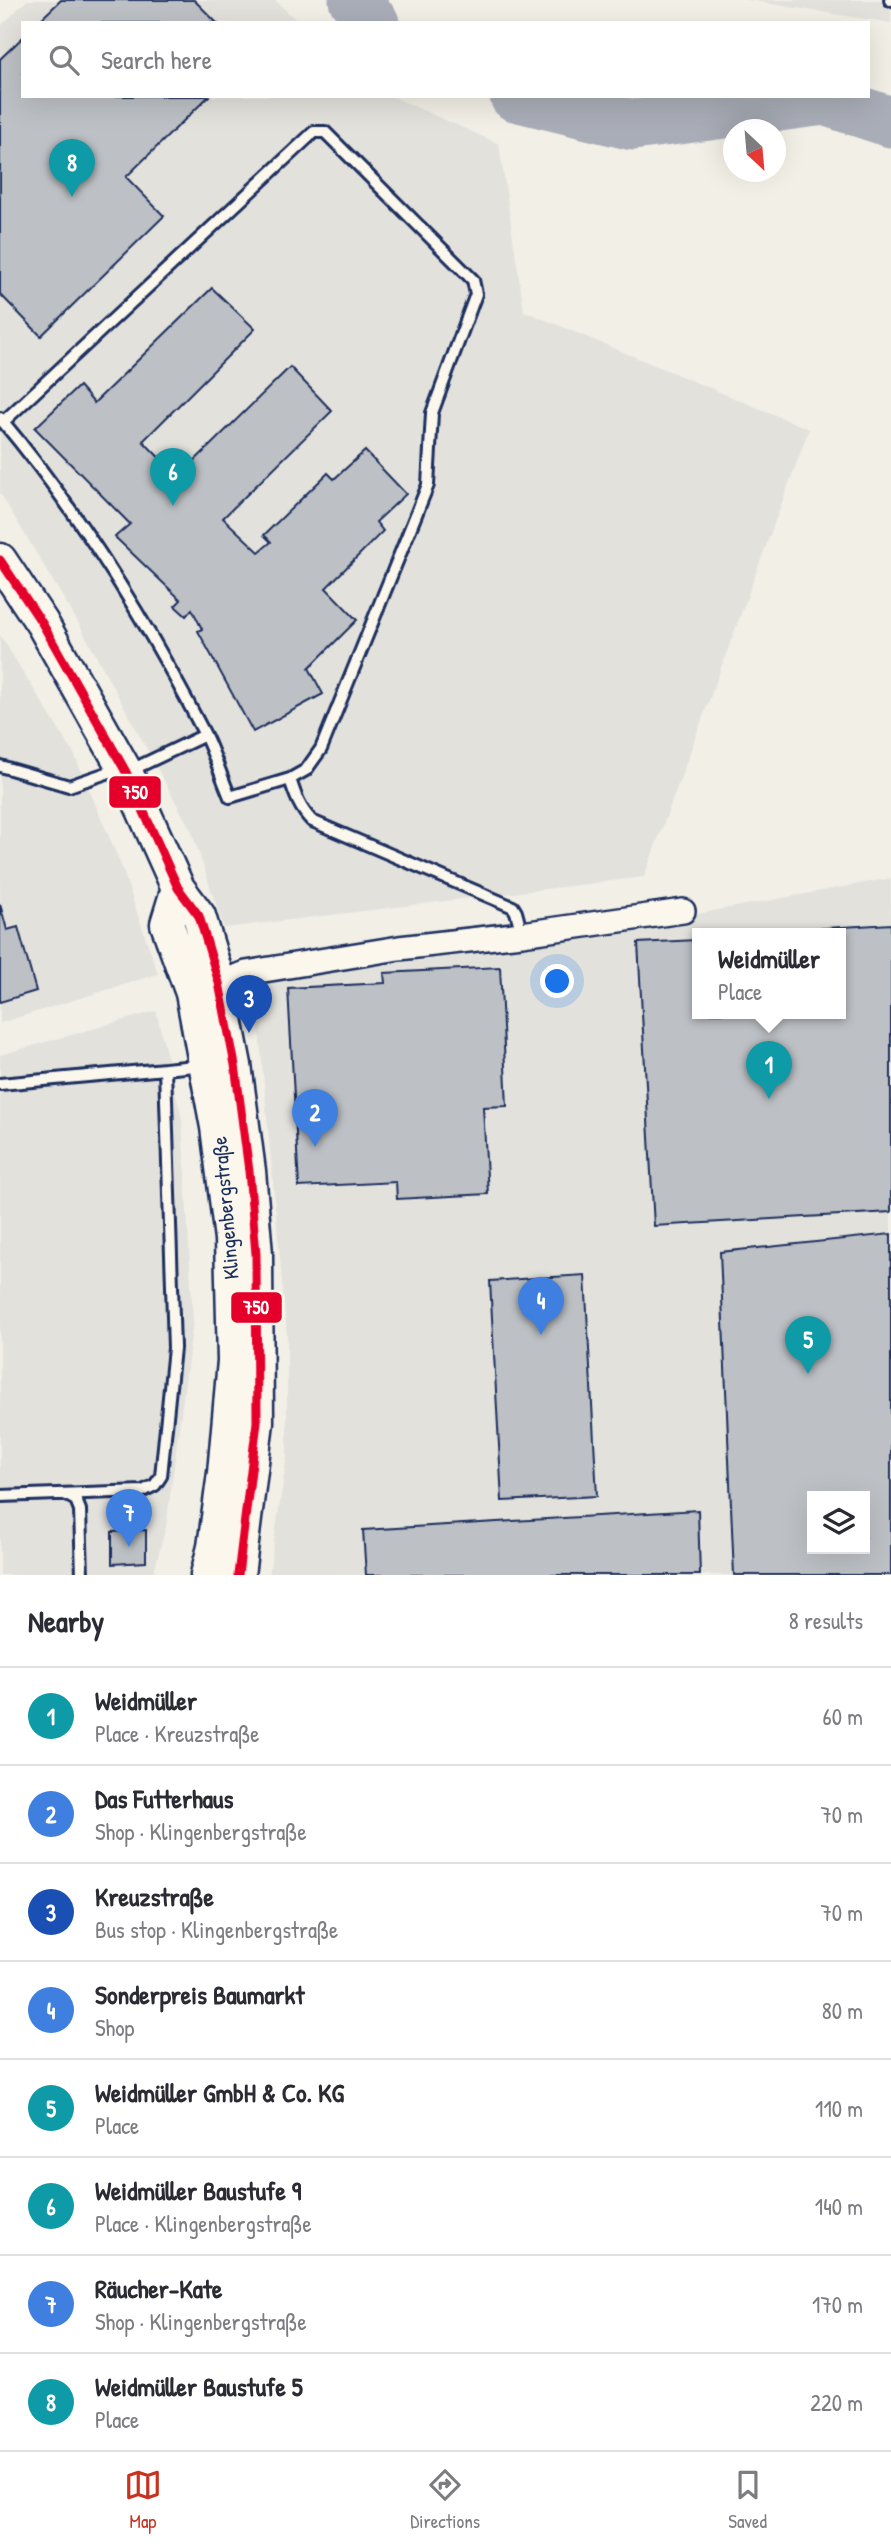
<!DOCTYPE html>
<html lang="en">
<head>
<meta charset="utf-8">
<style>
	body { margin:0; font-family:"Patrick Hand",sans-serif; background:#f7f7f7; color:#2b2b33 }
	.controls { position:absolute; right:21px; bottom:21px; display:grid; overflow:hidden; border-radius:0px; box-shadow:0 7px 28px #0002 }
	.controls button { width:63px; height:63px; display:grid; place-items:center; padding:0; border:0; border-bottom:2px solid #e1e1e2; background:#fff; color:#2b2b33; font:35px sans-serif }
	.compass { position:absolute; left:723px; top:119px; width:63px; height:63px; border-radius:50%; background:#fff; box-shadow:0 7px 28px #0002; rotate:154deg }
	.you { position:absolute; left:558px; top:982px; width:24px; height:24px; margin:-18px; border:5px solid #fff; border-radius:50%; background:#1a73e8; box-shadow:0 0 0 10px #1a73e833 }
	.badge { display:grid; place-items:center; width:46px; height:46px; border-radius:50%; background:#c8321e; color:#fff; font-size:23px; font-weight:700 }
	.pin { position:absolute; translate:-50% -58px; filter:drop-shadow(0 2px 4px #0008) }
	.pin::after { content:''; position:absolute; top:37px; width:24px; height:21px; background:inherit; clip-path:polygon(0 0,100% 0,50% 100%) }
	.popup { position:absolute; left:692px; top:928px; width:154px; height:91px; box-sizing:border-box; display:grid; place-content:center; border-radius:0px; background:#fff; filter:drop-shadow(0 2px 5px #0005); font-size:23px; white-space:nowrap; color:#7c7c81 }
	.popup b { font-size:26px; color:#2b2b33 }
	.popup::after { content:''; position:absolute; left:50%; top:100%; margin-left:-14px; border:14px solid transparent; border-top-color:#fff }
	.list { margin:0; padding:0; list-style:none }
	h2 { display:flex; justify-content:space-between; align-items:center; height:91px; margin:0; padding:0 28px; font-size:30px }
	h2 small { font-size:23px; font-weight:400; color:#7c7c81 }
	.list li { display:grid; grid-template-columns:46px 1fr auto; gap:21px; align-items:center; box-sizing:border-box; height:98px; padding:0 28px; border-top:2px solid #e1e1e2 }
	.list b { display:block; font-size:26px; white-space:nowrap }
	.list p { margin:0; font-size:23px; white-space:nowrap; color:#7c7c81 }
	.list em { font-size:23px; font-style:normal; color:#7c7c81 }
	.icon { flex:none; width:38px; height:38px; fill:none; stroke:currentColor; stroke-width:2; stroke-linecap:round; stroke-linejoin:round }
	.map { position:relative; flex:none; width:891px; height:1575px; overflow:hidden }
	.search { position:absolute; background:#fff; box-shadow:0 7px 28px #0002; left:21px; right:21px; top:21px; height:77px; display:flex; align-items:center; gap:18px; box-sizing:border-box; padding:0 24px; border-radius:0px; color:#7c7c81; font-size:26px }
	.sheet { height:875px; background:#fff }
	nav { display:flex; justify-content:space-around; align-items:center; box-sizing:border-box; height:98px; border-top:2px solid #e1e1e2; background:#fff; font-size:19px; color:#7c7c81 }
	nav a { display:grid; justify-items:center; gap:4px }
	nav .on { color:#c8321e }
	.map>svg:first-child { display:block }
</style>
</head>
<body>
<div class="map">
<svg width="891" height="1575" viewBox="0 0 891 1575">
	<rect width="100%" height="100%" fill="#f2efe6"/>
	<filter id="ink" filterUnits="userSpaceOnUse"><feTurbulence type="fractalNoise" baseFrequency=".0143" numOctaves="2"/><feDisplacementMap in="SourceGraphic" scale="14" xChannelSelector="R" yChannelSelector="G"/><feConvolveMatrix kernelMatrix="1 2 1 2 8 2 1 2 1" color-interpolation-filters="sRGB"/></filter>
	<g filter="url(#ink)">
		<!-- built -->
		<path fill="#e2e1dc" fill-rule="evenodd" d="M27,0H275L299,23H23V96H391L499,144L524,311L809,429L644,877L224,928L192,832L79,624L0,493V27Z
			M746,0H891V23Z
			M0,635L74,754L121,865L158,974L0,1023Z
			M891,878V1575H269L287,1456V1336L255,985L269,979L497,951ZM697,933H841V1013H697ZM812,1496H865V1549H812Z
			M156,1011L182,1119L193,1322L166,1527L153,1575H0V1055Z"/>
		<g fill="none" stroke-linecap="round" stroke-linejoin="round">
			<!-- river -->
			<path stroke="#a9adb7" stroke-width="51" d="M354,0L374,23
				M515,96L633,125L824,100L891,122"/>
		</g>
		<!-- building -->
		<path fill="#bdc0c4" stroke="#1b2f5e" stroke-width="2" fill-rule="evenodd" d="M61,0H194L217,23H37Z
			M23,37V96H209L126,177L164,216L41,336L0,294V59Z
			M212,288L255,329L143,441L178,477L290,367L332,411L223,518L259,552L271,542L264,535L328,473L334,479L365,451L406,494L376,522L383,531L326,588L357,620L309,668L323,694L253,732L198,631L202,629L192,609L186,616L175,606L181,600L115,537L130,524L35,428L79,386L94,403Z
			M0,904L7,930L18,927L36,991L0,1002Z
			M891,924V1212L654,1226L638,943L696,940L697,1013H841V933H793V930Z
			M500,967L507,1106L483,1107L488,1194L397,1199L396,1182L299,1187L288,988L385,983L384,973Z
			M891,1234V1575H734L720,1252ZM812,1496H865V1549H812Z
			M585,1275L597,1496L502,1501L490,1281Z
			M698,1510L700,1575H366L363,1530Z
			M146,1530V1562L112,1564V1532Z"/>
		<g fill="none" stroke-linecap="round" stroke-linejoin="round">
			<defs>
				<path id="lane" d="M890,0H891
					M0,418C80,513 147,622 204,733C214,753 221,776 230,797L290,779L306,770L321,749L428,485L432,413L476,294L473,280L325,132H314L3,422
					M0,766L69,786L121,768
					M129,771L205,735
					M290,779C295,795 300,809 312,821L513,907L516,912L522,934
					M0,1084L165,1069
					M65,1494L76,1500L80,1510L82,1575
					M0,1496L143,1491L155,1485L161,1476L174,1348L165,1069L204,1065"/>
				<path id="street" d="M219,983L246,973L399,948L522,934L683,911"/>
				<path id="secondary" d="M0,560L42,623L126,772L178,888L199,916L219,983L235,1065L249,1171L256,1254L257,1422L238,1575
					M178,888L167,924L192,993L217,1127L231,1239L234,1361L224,1473L214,1547L207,1575"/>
			</defs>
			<!-- lane casing -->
			<use href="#lane" stroke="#1b2f5e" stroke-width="16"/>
			<!-- street casing -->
			<use href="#street" stroke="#1b2f5e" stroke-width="28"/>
			<!-- secondary casing -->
			<use href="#secondary" stroke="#1b2f5e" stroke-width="37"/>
			<!-- lane -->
			<use href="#lane" stroke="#fbf7ec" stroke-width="10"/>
			<!-- street -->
			<use href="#street" stroke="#fbf7ec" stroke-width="23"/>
			<!-- secondary -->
			<use href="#secondary" stroke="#fbf7ec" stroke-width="32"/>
			<defs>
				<path id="bus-1" d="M0,560L42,623L126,772L178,888L199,916L219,983L235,1065L249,1171L256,1254L257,1422L238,1575"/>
			</defs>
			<!-- bus-1 casing -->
			<use href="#bus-1" stroke="#fbf7ec" stroke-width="14"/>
			<!-- bus-1 -->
			<use href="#bus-1" stroke="#e4002b" stroke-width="9"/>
		</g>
	</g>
	<g text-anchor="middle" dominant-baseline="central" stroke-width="5" stroke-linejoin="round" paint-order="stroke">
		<!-- street labels -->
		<g font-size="21" fill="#1b2f5e" stroke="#fbf7ec">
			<text transform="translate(225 1208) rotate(-95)">Klingenbergstraße</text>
		</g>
	</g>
	<g stroke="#fbf7ec" stroke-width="2.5">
		<rect x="108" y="775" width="54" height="34" rx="7" fill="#e4002b"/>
		<rect x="230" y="1291" width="53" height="33" rx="7" fill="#e4002b"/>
	</g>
	<g font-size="19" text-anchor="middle" font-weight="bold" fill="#fff">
		<text x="135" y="799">750</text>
		<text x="256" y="1314">750</text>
	</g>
</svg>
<div class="controls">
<button><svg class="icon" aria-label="layers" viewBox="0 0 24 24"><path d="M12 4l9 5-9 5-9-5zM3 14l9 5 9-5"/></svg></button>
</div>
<svg class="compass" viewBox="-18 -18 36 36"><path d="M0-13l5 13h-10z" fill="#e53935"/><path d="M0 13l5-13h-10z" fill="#7c7c81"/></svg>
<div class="you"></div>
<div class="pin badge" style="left:769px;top:1099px;background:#0f9aa8">1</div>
<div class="popup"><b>Weidmüller</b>Place</div>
<div class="pin badge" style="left:315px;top:1147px;background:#3f7fe0">2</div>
<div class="pin badge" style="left:249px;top:1033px;background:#1a4fb4">3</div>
<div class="pin badge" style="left:541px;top:1335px;background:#3f7fe0">4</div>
<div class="pin badge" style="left:808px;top:1374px;background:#0f9aa8">5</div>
<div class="pin badge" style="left:173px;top:506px;background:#0f9aa8">6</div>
<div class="pin badge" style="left:129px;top:1547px;background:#3f7fe0">7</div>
<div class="pin badge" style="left:72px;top:197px;background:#0f9aa8">8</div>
<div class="search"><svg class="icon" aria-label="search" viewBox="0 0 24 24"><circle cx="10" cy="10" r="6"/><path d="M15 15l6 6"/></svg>Search here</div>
</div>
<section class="sheet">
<h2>Nearby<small>8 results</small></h2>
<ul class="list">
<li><span class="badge" style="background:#0f9aa8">1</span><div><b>Weidmüller</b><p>Place · Kreuzstraße</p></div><em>60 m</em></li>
<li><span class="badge" style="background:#3f7fe0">2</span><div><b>Das Futterhaus</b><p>Shop · Klingenbergstraße</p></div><em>70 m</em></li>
<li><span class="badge" style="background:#1a4fb4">3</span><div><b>Kreuzstraße</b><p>Bus stop · Klingenbergstraße</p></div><em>70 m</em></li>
<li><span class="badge" style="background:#3f7fe0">4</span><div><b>Sonderpreis Baumarkt</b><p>Shop</p></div><em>80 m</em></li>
<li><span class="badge" style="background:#0f9aa8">5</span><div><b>Weidmüller GmbH &amp; Co. KG</b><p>Place</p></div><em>110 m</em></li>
<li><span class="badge" style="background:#0f9aa8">6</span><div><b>Weidmüller Baustufe 9</b><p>Place · Klingenbergstraße</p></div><em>140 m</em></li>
<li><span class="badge" style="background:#3f7fe0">7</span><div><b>Räucher-Kate</b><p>Shop · Klingenbergstraße</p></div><em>170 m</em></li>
<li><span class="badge" style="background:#0f9aa8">8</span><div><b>Weidmüller Baustufe 5</b><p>Place</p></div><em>220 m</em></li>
</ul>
</section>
<nav>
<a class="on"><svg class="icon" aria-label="map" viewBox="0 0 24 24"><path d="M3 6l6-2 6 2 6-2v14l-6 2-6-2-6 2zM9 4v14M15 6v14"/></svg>Map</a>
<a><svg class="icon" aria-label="directions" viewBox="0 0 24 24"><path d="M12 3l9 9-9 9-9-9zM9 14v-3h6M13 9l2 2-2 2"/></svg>Directions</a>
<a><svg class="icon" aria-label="saved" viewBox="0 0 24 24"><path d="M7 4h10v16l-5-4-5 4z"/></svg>Saved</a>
</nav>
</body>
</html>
